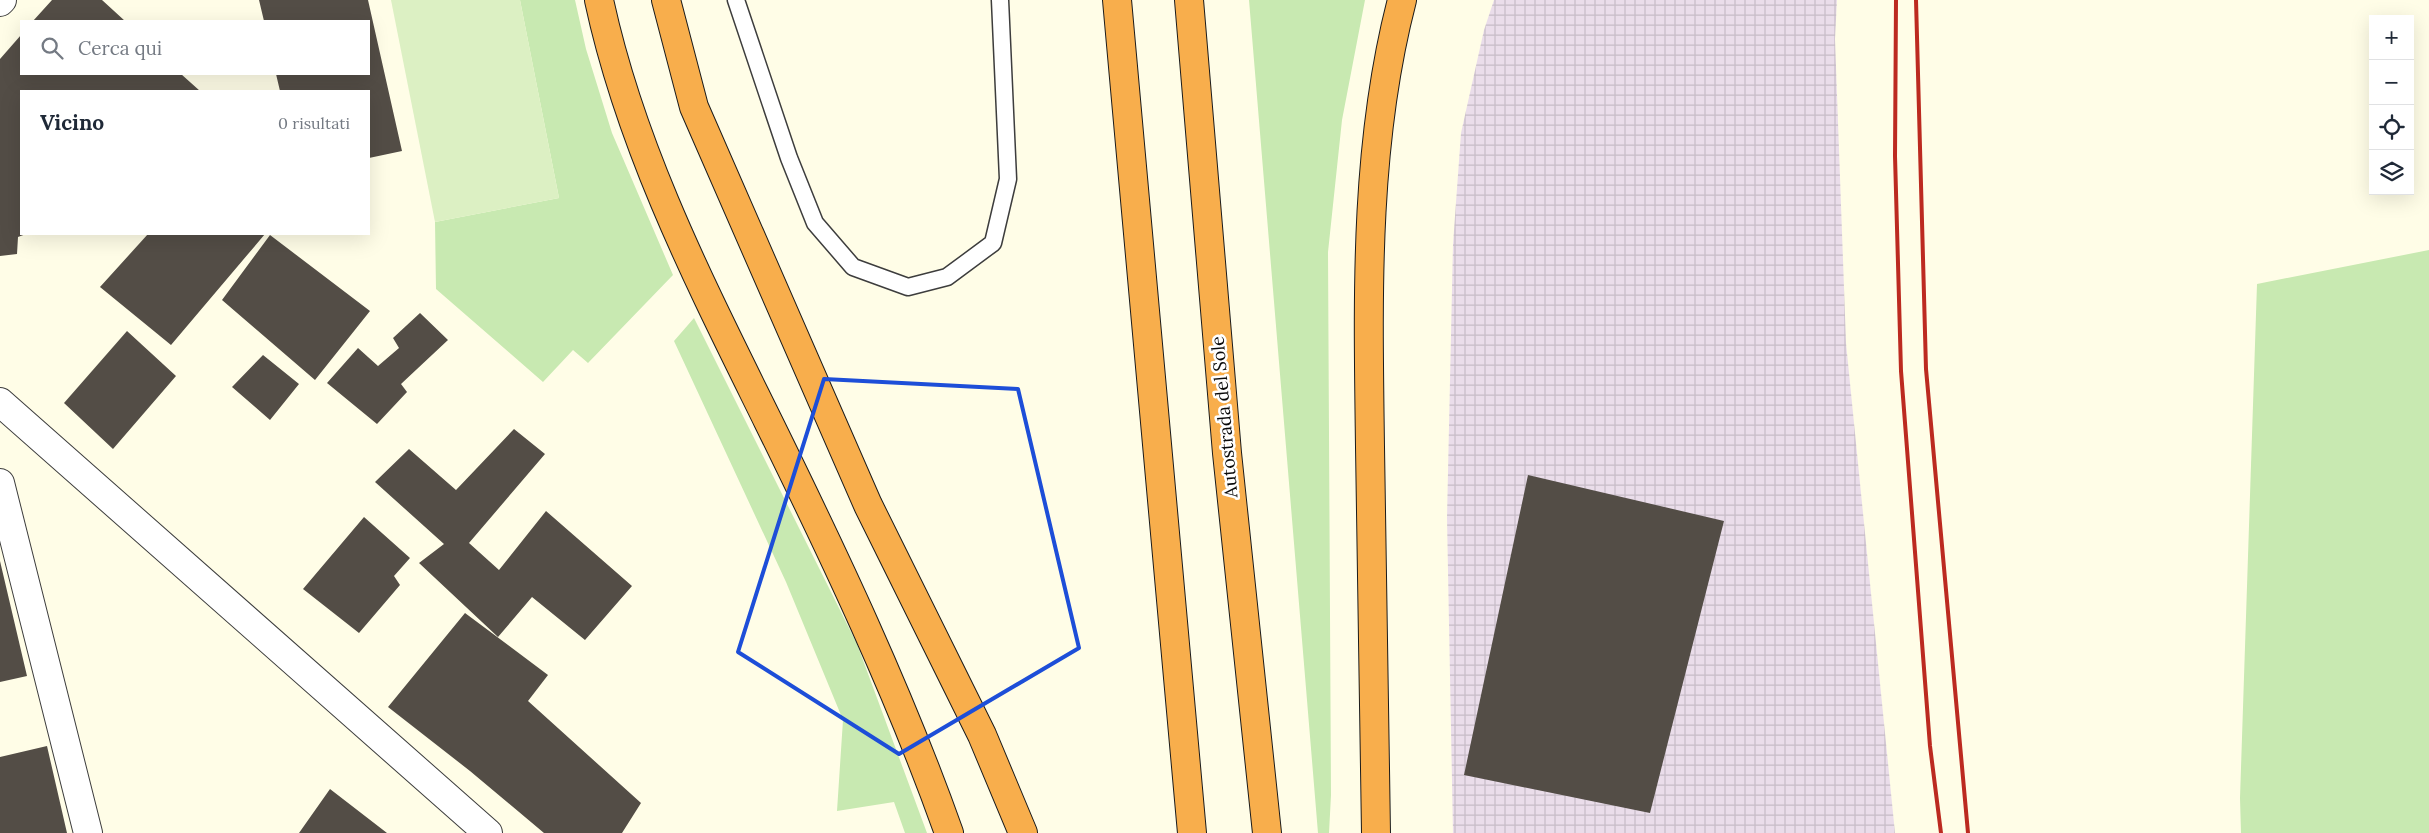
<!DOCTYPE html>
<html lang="it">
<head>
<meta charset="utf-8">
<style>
	body { margin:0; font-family:Lora,serif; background:#f2f2f3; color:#1f2937 }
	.controls { position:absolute; right:15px; top:15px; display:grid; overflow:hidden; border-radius:0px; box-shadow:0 5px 20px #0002 }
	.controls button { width:45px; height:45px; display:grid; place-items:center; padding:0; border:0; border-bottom:1px solid #e0e1e3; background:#fff; color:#1f2937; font:25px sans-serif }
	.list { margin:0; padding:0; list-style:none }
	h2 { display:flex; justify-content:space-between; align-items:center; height:65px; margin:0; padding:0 20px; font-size:21px }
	h2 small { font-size:16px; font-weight:400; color:#747a83 }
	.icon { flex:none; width:28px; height:28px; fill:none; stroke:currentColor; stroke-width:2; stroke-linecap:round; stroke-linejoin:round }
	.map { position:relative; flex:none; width:2429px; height:833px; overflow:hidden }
	.search { position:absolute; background:#fff; box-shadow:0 5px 20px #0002; left:20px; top:20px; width:350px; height:55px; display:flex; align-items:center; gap:12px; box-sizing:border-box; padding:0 18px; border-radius:0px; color:#747a83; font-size:19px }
	.panel { position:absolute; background:#fff; box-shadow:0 5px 20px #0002; left:20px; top:90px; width:350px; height:145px; border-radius:0px }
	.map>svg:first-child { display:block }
</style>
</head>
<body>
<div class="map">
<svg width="2429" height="833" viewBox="0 0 2429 833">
	<defs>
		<pattern id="industrial-grid" width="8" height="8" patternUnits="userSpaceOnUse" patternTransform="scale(1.25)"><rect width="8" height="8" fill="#eaddea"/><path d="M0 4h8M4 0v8" fill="none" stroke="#c7bcc7"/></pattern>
	</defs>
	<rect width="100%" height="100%" fill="#fffde7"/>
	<!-- industrial -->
	<path fill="url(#industrial-grid)" d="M1494,0H1837L1835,39L1846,343L1895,833H1453L1447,518L1453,244L1461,133L1484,30Z"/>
	<!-- grass -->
	<path fill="#c8e9b1" d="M520,0H575L586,49L612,133L673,275L588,363L573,350L543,382L436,289L435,222L559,198Z
		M1249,0H1365L1342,120L1328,252L1331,795L1329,833H1318Z
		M2429,250V833H2241L2240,798L2257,284Z
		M694,318L857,644L927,833H905L894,802L837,811L843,720L786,582L674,341Z"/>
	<!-- pitch -->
	<path fill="#dcf0c3" d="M391,0H520L559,198L435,222Z"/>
	<!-- building -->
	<path fill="#534d46" d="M52,0H102L125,21H33Z
		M259,0H368L402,151L369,158V91H280L276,74H369V21H264Z
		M21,35V74H181L200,91H21V234H26L18,237L17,254L0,256V59Z
		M148,234H265L171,345L100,287Z
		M270,235L370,311L315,380L222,300Z
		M420,313L448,340L401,384L407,392L377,424L327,383L358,348L378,366L399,348L393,338Z
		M127,331L176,376L113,449L64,403Z
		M263,355L299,384L270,420L232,387Z
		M514,429L545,454L469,543L499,570L546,511L632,586L585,640L532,597L498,637L419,563L444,544L375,482L409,449L456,490Z
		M1528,475L1724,521L1650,813L1464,775Z
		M364,517L410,558L394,576L400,585L359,633L303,589Z
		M0,561L27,676L0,682Z
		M465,613L548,675L528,701L641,803L622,833H544L470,771L388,707Z
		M47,746L67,833H0V757Z
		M330,789L387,833H299Z"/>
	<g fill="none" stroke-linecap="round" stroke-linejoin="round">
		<defs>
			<path id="lane" d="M736,0L789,158L815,223L853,267L908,287L947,277L993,243L1008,179L1000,0"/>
			<path id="street" d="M0,2L2,0
				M0,402L488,833
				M0,483L88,833"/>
			<path id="highway" d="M599,0C631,149 701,285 768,421C834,555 899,692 949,833
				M666,0L694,107L868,505L982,735L1023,833
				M1117,0L1192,833
				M1189,0L1227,453L1267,833
				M1376,833C1374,704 1372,575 1370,447C1368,297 1364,146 1402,0"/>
		</defs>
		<!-- lane casing -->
		<use href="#lane" stroke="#3d3d3d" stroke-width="19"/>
		<!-- street casing -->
		<use href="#street" stroke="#3d3d3d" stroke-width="30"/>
		<!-- highway casing -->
		<use href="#highway" stroke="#1b1b1b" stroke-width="30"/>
		<!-- lane -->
		<use href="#lane" stroke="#fff" stroke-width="16"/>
		<!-- street -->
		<use href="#street" stroke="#fff" stroke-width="28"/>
		<!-- highway -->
		<use href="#highway" stroke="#f8ae4c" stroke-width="28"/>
		<!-- rail -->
		<path stroke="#bc2a20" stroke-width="4" d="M1896,0L1895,156L1901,371L1930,746L1941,833
			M1916,0L1926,369L1968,833"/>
	</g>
	<!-- marked area -->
	<path fill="none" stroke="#1d4ed8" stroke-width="4" stroke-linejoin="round" d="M824,379L1018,389L1079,648L899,754L738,652Z"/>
	<g text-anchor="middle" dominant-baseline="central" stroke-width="5" stroke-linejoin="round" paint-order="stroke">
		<!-- street labels -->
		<g font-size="18" fill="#0a0a0a" stroke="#fff">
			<text transform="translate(1224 417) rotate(-95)">Autostrada del Sole</text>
		</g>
	</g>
</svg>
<div class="controls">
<button>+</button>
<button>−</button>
<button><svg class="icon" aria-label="locate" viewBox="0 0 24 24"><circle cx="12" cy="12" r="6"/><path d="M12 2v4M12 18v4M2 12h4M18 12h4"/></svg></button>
<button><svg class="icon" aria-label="layers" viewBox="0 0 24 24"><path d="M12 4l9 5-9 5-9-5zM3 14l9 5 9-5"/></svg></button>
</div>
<div class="search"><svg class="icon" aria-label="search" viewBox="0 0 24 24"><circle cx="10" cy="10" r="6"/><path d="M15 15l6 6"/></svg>Cerca qui</div>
<section class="panel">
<h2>Vicino<small>0 risultati</small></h2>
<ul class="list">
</ul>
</section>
</div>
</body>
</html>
